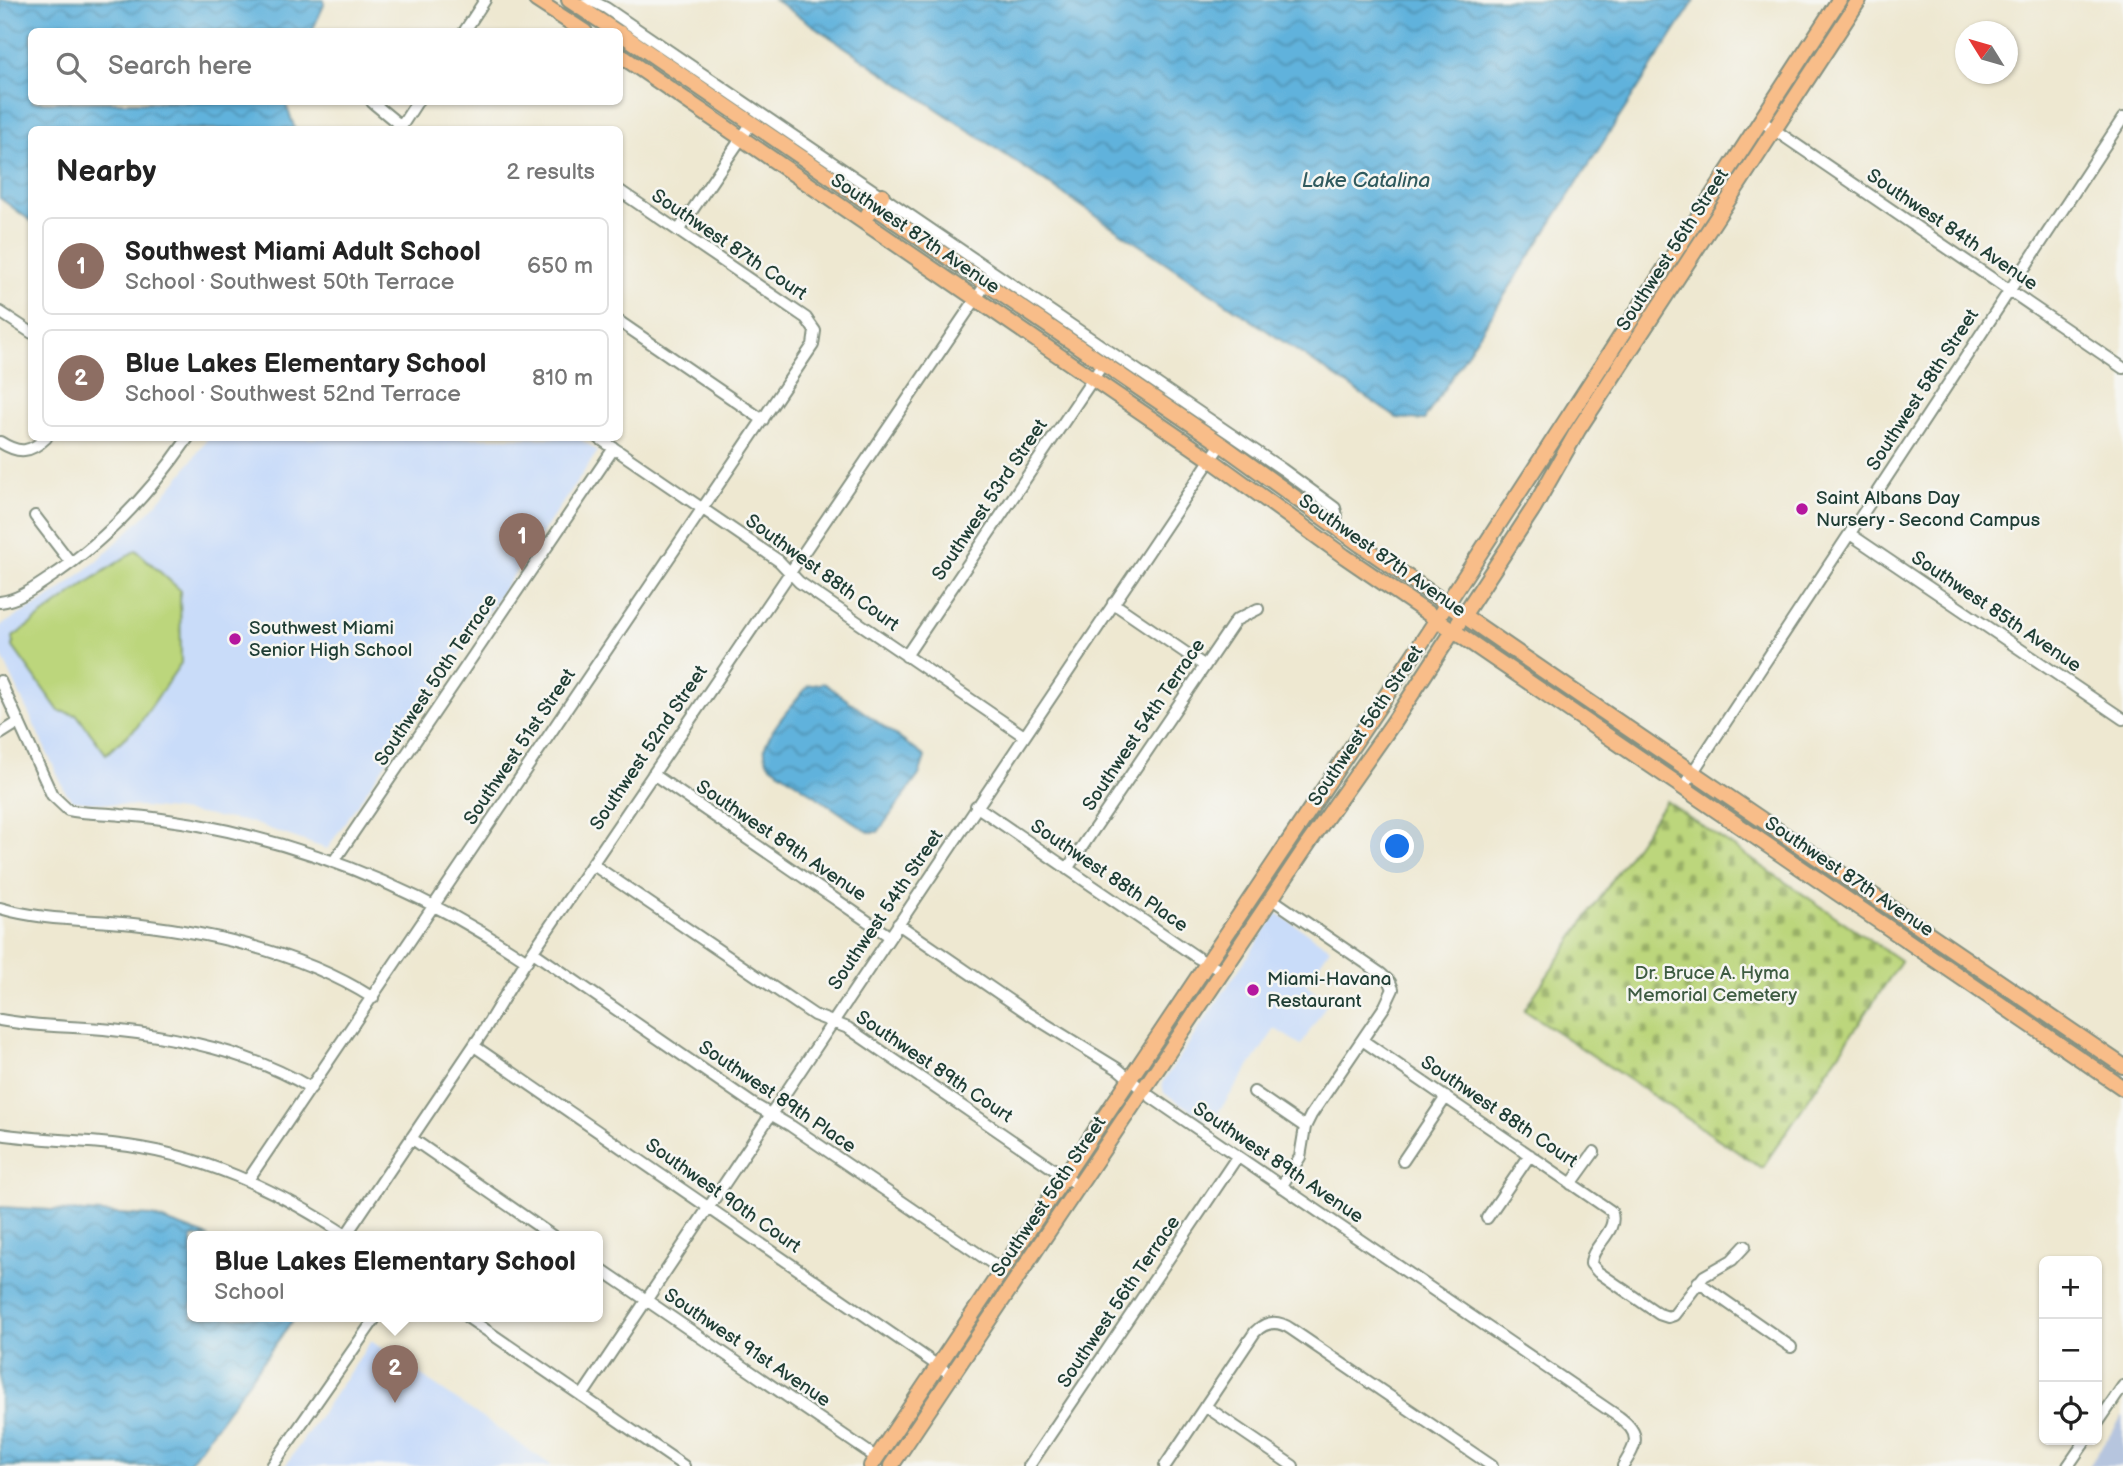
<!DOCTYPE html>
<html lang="en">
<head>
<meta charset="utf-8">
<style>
	body { margin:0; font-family:"Balsamiq Sans",sans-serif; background:#f2f2f2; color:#222 }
	.controls { position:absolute; right:21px; bottom:21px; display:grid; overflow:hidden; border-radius:10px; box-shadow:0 2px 5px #0004 }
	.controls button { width:63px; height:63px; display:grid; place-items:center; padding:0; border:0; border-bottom:2px solid #e0e0e0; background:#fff; color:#222; font:35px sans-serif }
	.compass { position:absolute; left:1955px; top:21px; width:63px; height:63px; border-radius:50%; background:#fff; box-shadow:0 2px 5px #0004; rotate:307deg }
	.you { position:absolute; left:1398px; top:847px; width:24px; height:24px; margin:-18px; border:5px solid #fff; border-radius:50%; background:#1a73e8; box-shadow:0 0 0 10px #1a73e833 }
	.badge { display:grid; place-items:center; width:46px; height:46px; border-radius:50%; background:#7c3aed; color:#fff; font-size:23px; font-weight:700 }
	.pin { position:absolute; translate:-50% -58px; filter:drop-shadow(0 2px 4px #0008) }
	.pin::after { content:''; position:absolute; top:37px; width:24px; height:21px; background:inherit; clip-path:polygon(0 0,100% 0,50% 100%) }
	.popup { position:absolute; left:187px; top:1231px; width:416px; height:91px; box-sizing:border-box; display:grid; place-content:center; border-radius:10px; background:#fff; filter:drop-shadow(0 2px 5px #0005); font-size:23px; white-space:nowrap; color:#767676 }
	.popup b { font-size:26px; color:#222 }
	.popup::after { content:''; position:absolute; left:50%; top:100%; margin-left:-14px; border:14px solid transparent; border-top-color:#fff }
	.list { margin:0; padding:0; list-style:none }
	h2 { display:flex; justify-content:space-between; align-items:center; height:91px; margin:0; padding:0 28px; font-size:30px }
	h2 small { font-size:23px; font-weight:400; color:#767676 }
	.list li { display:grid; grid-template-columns:46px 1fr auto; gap:21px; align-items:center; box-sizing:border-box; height:98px; margin:0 14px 14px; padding:0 14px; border:2px solid #e0e0e0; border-radius:10px }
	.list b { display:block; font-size:26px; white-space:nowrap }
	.list p { margin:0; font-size:23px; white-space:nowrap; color:#767676 }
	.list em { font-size:23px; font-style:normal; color:#767676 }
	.icon { flex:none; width:38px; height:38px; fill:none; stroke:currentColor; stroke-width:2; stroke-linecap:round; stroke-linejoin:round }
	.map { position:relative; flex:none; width:2123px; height:1466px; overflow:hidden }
	.search { position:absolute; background:#fff; box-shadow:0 2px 5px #0004; left:28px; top:28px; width:595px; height:77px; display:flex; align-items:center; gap:18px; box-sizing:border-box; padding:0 24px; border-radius:10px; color:#767676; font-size:26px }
	.panel { position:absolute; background:#fff; box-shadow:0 2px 5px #0004; left:28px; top:126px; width:595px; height:315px; border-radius:10px }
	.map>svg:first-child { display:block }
</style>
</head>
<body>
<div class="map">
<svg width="2123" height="1466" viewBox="0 0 2123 1466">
	<defs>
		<pattern id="cemetery-stones" width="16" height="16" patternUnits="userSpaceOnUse" patternTransform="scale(1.75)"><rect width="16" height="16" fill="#bcd67b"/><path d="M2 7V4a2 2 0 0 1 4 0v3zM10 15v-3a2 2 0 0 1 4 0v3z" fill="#98af66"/></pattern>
		<pattern id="water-waves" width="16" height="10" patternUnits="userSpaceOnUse" patternTransform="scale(1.75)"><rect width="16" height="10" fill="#61b2dc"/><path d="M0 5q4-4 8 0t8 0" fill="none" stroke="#4f92b3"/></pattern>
	</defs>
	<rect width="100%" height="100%" fill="#f6f6f2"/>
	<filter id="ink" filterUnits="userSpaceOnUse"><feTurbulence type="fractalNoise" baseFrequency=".0143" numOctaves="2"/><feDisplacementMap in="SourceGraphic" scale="14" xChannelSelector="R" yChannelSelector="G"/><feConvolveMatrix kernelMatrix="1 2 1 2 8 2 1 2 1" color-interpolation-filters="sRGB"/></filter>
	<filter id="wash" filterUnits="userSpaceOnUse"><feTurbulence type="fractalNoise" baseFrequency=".00686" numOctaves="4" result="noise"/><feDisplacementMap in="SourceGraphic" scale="28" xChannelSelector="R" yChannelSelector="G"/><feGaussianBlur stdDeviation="1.57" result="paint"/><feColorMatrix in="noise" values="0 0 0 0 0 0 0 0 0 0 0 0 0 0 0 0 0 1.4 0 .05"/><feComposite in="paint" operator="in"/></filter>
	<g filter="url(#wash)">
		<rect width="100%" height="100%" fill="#eee8d1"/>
		<!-- built -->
		<path fill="#c9dcf9" d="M208,438H578L598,451L327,849L250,822L173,810L72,800L65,791L0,652V626L57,593L98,560L152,509L183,473Z
			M1277,913L1330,948L1306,984L1328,1002L1301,1045L1275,1029L1211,1123L1164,1093L1162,1083Z
			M371,1341L552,1466H285Z"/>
		<!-- industrial -->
		<path fill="#b6c5de" d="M2123,1416V1466H2088Z"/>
		<!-- grass -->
		<path fill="#bcd67b" stroke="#6e8a58" stroke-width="2" d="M136,550L180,590L181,663L137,727L106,754L77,715L59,711L13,647V637L85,584Z"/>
		<!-- cemetery -->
		<path fill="url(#cemetery-stones)" stroke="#6e8a58" stroke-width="2" d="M1666,801L1901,961L1762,1168L1524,1010Z"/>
		<!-- water -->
		<path fill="url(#water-waves)" stroke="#407888" stroke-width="2" d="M0,0H324V5L312,31L32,32V102H285L295,129L32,130L31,221L0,198Z
			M775,0H1695L1424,420L1397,418Z
			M824,683L925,757L919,775L878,832H869L862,828L768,763C766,758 764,752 765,747C770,728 796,701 808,686Z
			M0,1207L152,1216L209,1237H192V1317H295L187,1466H0Z"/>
	</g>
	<g filter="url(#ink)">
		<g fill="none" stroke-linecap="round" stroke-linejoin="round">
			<defs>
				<path id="minor" d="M579,6L594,2L606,8L1282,469L1335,508L1337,516L1333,526
					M464,32L485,0
					M372,102L401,126
					M1760,120L2123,368
					M399,130L417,102
					M678,231L751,124
					M0,312L32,333
					M620,322L763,420
					M599,438L779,561L799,582L1024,736
					M0,442C19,454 30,453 46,438
					M35,516L71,563
					M1850,534L2123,719
					M0,602C18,600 33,589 48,579C105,542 150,493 188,438
					M1113,603L1205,666
					M906,656L1103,364
					M0,681L52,795L68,810C85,814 103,813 121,815C145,816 170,820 194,824C314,846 426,893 527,961
					M0,734L19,722
					M653,774L889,936
					M1683,787L2123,118
					M976,806L1198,958L1223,972
					M334,861L614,448
					M592,864L814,1015L848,1028L1071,1181
					M1067,869L1236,620L1258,609
					M1272,899L1380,973L1390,982L1393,989L1385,1006L1311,1115L1305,1127L1300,1157L1281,1187
					M0,908C44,921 88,919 133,924C214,933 304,954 373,998
					M898,924L1029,1014L1118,1069L1151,1097L1619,1417C1642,1434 1637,1444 1623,1466
					M533,952L753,1104L791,1126L1002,1270
					M0,1020C37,1027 74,1026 112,1030C179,1037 253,1053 311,1088
					M1362,1040L1611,1211C1620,1231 1591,1245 1591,1264L1598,1272L1659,1314L1668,1317L1674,1315L1704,1276L1732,1260L1745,1246
					M474,1046L944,1370
					M1254,1092L1305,1127
					M0,1134C37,1140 75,1140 112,1144C200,1153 276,1189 349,1237
					M411,1138L554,1237
					M1403,1161L1446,1097
					M248,1180L813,345L815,331L806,318L620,191
					M1571,1184L1594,1152
					M1487,1218L1530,1155
					M346,1235L483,1032L523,966L986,284
					M598,1267L877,1458
					M1698,1282L1791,1347
					M467,1317L684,1466
					M582,1396L1221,444
					M1205,1406L1293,1466
					M2097,1424L2123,1386
					M272,1466L376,1317
					M1029,1466L1237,1157
					M1165,1466L1255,1332C1266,1321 1278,1320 1291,1329L1492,1466
					M2068,1466L2086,1440"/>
				<path id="major" d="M536,0L585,32
					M569,0L617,32
					M620,33L1221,444L1361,545L1579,695L2123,1066
					M620,55L1210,459L1344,556L2123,1088
					M868,214L882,195
					M871,1466L1426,636L1839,0
					M891,1466L1310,841L1393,723L1533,509L1578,430L1859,0"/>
			</defs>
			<!-- minor casing -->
			<use href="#minor" stroke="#869282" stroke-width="14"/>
			<!-- major casing -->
			<use href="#major" stroke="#869282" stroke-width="18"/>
			<!-- minor -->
			<use href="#minor" stroke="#fff" stroke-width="10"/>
			<!-- major -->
			<use href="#major" stroke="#f8bd89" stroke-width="14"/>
		</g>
	</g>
	<!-- markers -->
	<g fill="#b5179e" stroke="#f6f6f2" stroke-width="2.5">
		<circle cx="1802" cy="509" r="7"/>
		<circle cx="235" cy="639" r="7"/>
		<circle cx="1253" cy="990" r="7"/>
	</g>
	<g text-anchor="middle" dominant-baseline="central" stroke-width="5" stroke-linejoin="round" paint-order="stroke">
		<!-- street labels -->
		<g font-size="19" fill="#1f3d34" stroke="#f6f6f2">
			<text transform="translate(1952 230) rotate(34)">Southwest 84th Avenue</text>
			<text transform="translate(915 234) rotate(34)">Southwest 87th Avenue</text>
			<text transform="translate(729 245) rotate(34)">Southwest 87th Court</text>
			<text transform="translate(1673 250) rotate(-57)">Southwest 56th Street</text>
			<text transform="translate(1923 390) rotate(-57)">Southwest 58th Street</text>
			<text transform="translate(990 500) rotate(-56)">Southwest 53rd Street</text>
			<text transform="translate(1382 556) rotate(35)">Southwest 87th Avenue</text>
			<text transform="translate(822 573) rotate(36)">Southwest 88th Court</text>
			<text transform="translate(1996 612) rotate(34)">Southwest 85th Avenue</text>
			<text transform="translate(436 680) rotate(-56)">Southwest 50th Terrace</text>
			<text transform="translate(1144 725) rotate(-56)">Southwest 54th Terrace</text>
			<text transform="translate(1366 726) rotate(-56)">Southwest 56th Street</text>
			<text transform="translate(520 747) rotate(-56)">Southwest 51st Street</text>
			<text transform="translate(649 748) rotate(-56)">Southwest 52nd Street</text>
			<text transform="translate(781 841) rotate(34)">Southwest 89th Avenue</text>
			<text transform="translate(1109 876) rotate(34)">Southwest 88th Place</text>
			<text transform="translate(1849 877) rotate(34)">Southwest 87th Avenue</text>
			<text transform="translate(886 910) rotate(-56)">Southwest 54th Street</text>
			<text transform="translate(934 1067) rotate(34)">Southwest 89th Court</text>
			<text transform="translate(777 1097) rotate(34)">Southwest 89th Place</text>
			<text transform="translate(1499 1112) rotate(34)">Southwest 88th Court</text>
			<text transform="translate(1278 1163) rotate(34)">Southwest 89th Avenue</text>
			<text transform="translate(723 1196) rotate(35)">Southwest 90th Court</text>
			<text transform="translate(1049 1197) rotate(-56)">Southwest 56th Street</text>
			<text transform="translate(1119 1302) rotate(-56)">Southwest 56th Terrace</text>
			<text transform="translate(747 1348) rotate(34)">Southwest 91st Avenue</text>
		</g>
		<!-- poi labels -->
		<g font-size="19" fill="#1f3d34" stroke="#f6f6f2" text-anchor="start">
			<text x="1816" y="498">Saint Albans Day<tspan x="1816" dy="22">Nursery - Second Campus</tspan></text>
			<text x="249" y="628">Southwest Miami<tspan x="249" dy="22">Senior High School</tspan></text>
			<text x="1267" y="979">Miami-Havana<tspan x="1267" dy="22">Restaurant</tspan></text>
		</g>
		<!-- park labels -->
		<g font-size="19" fill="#3e5c42" stroke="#f6f6f2">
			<text x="1712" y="973">Dr. Bruce A. Hyma<tspan x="1712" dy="22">Memorial Cemetery</tspan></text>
		</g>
		<!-- water labels -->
		<g font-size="21" font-style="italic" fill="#305a5e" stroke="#f6f6f2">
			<text x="1366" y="180">Lake Catalina</text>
		</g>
	</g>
</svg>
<div class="controls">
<button>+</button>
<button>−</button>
<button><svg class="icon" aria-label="locate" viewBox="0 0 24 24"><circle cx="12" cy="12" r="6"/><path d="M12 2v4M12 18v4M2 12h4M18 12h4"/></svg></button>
</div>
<svg class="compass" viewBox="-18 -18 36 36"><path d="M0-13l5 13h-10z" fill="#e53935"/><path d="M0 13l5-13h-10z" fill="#767676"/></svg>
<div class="you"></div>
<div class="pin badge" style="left:522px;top:571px;background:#8d6e63">1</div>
<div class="pin badge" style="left:395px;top:1403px;background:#8d6e63">2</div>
<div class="popup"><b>Blue Lakes Elementary School</b>School</div>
<div class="search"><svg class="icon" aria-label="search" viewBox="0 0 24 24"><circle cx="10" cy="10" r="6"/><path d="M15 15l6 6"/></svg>Search here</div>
<section class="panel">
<h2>Nearby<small>2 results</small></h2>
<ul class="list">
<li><span class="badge" style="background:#8d6e63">1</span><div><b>Southwest Miami Adult School</b><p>School · Southwest 50th Terrace</p></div><em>650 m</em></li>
<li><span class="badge" style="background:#8d6e63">2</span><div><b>Blue Lakes Elementary School</b><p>School · Southwest 52nd Terrace</p></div><em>810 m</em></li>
</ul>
</section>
</div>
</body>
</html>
